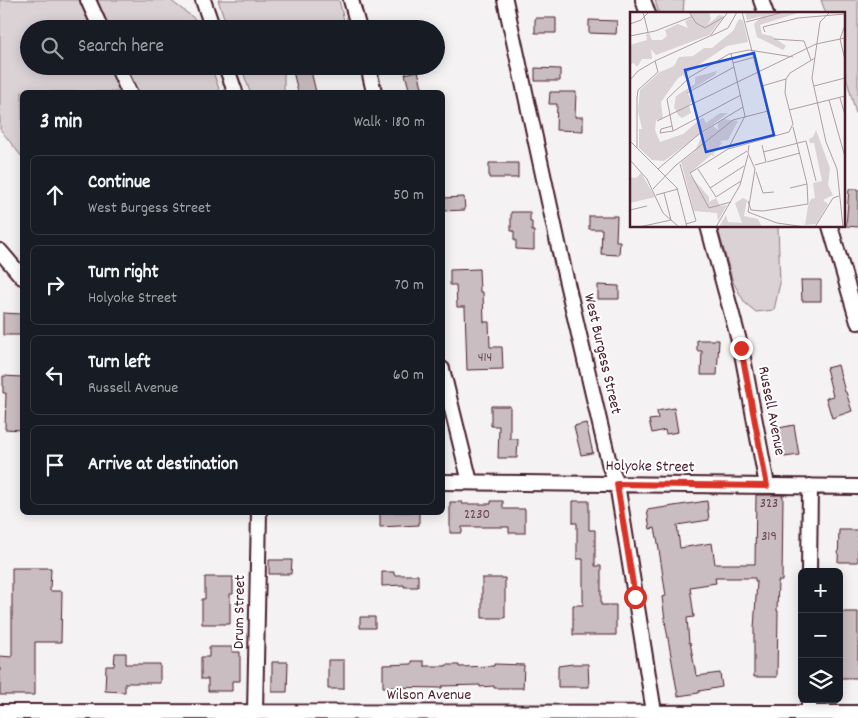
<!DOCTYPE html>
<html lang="en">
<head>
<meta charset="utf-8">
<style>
	body { margin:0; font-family:Dekko,sans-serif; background:#20242c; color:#f1f3f6 }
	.controls { position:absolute; right:15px; bottom:15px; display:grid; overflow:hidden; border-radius:8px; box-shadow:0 2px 12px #0003 }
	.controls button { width:45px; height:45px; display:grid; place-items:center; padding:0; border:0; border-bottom:1px solid #363941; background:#171b24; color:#f1f3f6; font:25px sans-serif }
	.stop { position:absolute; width:15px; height:15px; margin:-11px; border:4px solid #d93025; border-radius:50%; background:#fff }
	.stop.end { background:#d93025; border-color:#fff; box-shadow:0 1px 5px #0008 }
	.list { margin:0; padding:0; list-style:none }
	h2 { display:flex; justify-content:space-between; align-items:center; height:65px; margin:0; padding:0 20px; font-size:21px }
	h2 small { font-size:16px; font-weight:400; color:#9ea1a6 }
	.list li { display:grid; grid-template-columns:32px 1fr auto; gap:15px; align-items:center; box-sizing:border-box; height:80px; margin:0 10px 10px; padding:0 10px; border:1px solid #363941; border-radius:8px }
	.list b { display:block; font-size:19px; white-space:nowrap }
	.list p { margin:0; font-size:16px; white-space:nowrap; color:#9ea1a6 }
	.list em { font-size:16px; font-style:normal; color:#9ea1a6 }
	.icon { flex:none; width:28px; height:28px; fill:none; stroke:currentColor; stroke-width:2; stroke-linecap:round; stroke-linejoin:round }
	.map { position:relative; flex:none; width:858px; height:718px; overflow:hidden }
	.search { position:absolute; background:#171b24; box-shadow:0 2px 12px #0003; left:20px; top:20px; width:425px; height:55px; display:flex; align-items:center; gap:12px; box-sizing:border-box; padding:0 18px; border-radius:28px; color:#9ea1a6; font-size:19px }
	.panel { position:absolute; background:#171b24; box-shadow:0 2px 12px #0003; left:20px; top:90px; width:425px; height:425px; border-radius:8px }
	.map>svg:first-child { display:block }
</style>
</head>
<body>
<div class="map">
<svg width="858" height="718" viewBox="0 0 858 718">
	<rect width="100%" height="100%" fill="#f4f2f2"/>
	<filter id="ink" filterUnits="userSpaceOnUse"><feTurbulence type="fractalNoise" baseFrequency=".02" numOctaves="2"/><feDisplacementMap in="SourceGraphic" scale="10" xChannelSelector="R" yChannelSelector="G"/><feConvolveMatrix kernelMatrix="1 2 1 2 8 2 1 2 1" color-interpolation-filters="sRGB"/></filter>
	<g filter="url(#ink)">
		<!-- green -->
		<path fill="#dbd2d5" stroke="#927880" d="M0,0H170L195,19L198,29H29V66H211L220,92H22V157L0,129Z
			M218,0H339L346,29H228Z
			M655,0H684L683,14H659Z
			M821,0H858V121L844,69V14H826Z
			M241,66H335L284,71V92H250Z
			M717,226H778L780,283L774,310L756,312L745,303L733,282Z"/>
		<!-- building -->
		<path fill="#cabdc1" stroke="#4a1f2b" d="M535,18H556V33H535Z
			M589,20L617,21L616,34L589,33Z
			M310,67L316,92H298L293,71Z
			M535,68L560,69V81H535Z
			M418,71L423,91L410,92L405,74Z
			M550,92H576L575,117H583V131L556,130L557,104H549Z
			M489,163H518V178H489Z
			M849,189H858V227L846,226Z
			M464,197L465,210L442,211V198Z
			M511,212H530V222H532V231H534V250L516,249V240H514V231H511Z
			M589,216H617L616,241H620L619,255L601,254L602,229H589Z
			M479,269L480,292H483L484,322H489L490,347H502L503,369L467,370L465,307H457L456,285H450V270Z
			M801,280H821V301H802Z
			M598,285L619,286V299H598Z
			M3,313L22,314V335H3Z
			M697,340H719L717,375H701L702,351H697Z
			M838,365L845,392H846L852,411L832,418L826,398L833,396L826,368Z
			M3,376L22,377V430L5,429L6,393H3Z
			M491,406H510V439H518L517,458H498L499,426H491Z
			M674,408L678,432L666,434L665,430L652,433L649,420L658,419L657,411Z
			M586,423L593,453L581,455L574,426Z
			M794,425L799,455L784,457L779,428Z
			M756,495H783L782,581H778L777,611H778L777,677H754V629L757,581H755V578H715L716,583L690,587L694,617L687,618L689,643L690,642L696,675L697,676L720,673L722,687L699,691V693L678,696L666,627L662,597L666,596L658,543L655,528L650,529L647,510L707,501L709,520L677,525L680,548L712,543L715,564H755Z
			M491,501H503V509H525V533H509V527H462V533H450V502H462V504H491Z
			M573,501H589V530H595V566H601V605H616V635H573V605H583V559H577V523H573Z
			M380,512H419V525L380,527Z
			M839,530H858V562H838Z
			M269,560H292L291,574H269Z
			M12,568H51L50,591H62L61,642H35V695H0V656L12,657Z
			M382,572H394V575H418V587H404V585L382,586Z
			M205,577H233V594H230V624H202V599H205Z
			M482,578H505V618H482Z
			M839,612H858V678H839Z
			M360,617H375V628H360Z
			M209,647H232V652H240V681H232V691H208V679H201V657H209Z
			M115,653H126V664H160V683H125V692L105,691L106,666H114Z
			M328,660H344V689H328Z
			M412,661H424V666H446V665H459V667L494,666V664L524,665L523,688H494V686L480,687V685L442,686V688L383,687V665L412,664Z
			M272,662H288L287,692H272Z
			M573,664H588L589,687H558V666Z"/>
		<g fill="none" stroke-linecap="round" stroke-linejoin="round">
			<defs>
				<path id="minor" d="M88,0L101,29
					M203,0L213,29
					M351,0L359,29
					M505,0L563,266L610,467L617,484L655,718
					M643,0L648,14
					M761,0L766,14
					M117,66L129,92
					M226,66L235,92
					M368,66L374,92
					M708,226L741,348L767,485
					M830,226L858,322
					M0,251L22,277
					M442,369L470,482
					M442,482L858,487
					M809,572L810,486
					M0,712L858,713
					M255,712L259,512
					M809,713V699"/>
			</defs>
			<!-- minor casing -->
			<use href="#minor" stroke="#4a1f2b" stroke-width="18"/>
			<!-- minor -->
			<use href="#minor" stroke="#fff" stroke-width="14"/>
		</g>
	</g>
	<g fill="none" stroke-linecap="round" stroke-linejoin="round" filter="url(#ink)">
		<!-- route -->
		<path stroke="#d93025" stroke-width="6" d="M635,597L617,484L767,486L741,348"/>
	</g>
	<g text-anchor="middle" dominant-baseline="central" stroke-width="4" stroke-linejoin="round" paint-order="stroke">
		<!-- number labels -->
		<g font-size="14" fill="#6a4650">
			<text x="485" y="358">414</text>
			<text x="769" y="504">323</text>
			<text x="477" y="515">2230</text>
			<text x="769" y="537">319</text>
		</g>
		<!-- street labels -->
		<g font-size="16" fill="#4a1f2b" stroke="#fff">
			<text transform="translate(602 354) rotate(77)">West Burgess Street</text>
			<text transform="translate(771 411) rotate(79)">Russell Avenue</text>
			<text transform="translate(650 467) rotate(1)">Holyoke Street</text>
			<text transform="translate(240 612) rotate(-89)">Drum Street</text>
			<text x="429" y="695">Wilson Avenue</text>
		</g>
	</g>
	<!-- overview -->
	<g transform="translate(630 12)">
		<rect width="215" height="215" fill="#f4f2f2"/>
		<path d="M60,0H79L81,7L77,13L89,3L94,4L79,23L26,43L21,37L22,47H12L7,55L4,51L0,52V33L17,28L16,22L19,21L22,28H32L37,24L35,18L48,12L58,16L55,9L61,6ZM115,0H171L130,13L132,22L142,24L156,34L153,38L127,25L124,12L132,4L117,8ZM109,7L113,8L118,30L97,34L55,62L56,67L53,63L48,66L31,90L33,107L26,108L25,118L30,130L53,122L73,105L76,111L90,101H98L34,149L22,148L9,136V117H12L8,99L10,78L30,60L44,54L49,45L63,44L74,36H82L103,19ZM87,59L85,63L57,80L62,89L59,93L61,101L52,106L48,103L44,95L46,84L65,72V65ZM94,107L108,109L98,128L90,129L92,131L83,142L85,144L81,143L59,162L79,185V190L86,186L90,194L97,193L88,209L87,201L64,199L51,150L65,139L73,121L83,114L88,118V111ZM186,118L200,156L198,173L203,183L193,188L198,192L186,212L175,213L178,194L181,187L185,186L183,171L192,169L184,131H180L179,127L183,125ZM11,161L25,185L0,191V165L6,166ZM113,186L117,188L114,204L128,207L132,215H89L96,203L98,210L112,211L105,191Z" fill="#dbd2d5"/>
		<path fill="none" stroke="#b09ea2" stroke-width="1" d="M13,0L18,20M59,0L66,11L75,16L94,5M112,0L144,125M200,0L190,10L182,66L196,130L207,157L213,215M116,10L154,0M0,12L11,8L19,0M215,13L210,27L215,48M135,20L133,15L168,6L215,2M0,24L25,19L61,5M81,24L98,16L107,0M144,27L174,29L181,48M103,51L125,45M0,68L8,59L25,49L80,24L98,0M132,74L156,67M184,74L215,66M57,81L104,55M210,86L215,103M199,88L215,145M159,98L215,84M27,109L186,32L215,26M42,114L31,117L30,121L43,119L111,83M43,119L37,87L60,65L99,42L119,38L163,45M0,129L47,176L57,215M119,133L118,141L125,157L118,200L147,211L175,215M99,135L115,104L101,42M7,136V86L8,78L28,60L25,49M133,140L176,129L186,169M0,148L17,167L33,201L49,215M137,150L170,141M50,152L66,209L56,212M125,153L136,150L132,133M28,157L69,122L113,95M68,157L86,185L111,169M88,157L117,139M126,160L133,181L144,180M80,176L114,154M160,176L177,172M23,177L45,154L103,108L138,99M26,183L48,177M118,189L121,198L133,199L178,192L177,172L163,115M101,190L79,196L60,161L98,137L159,120L163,112L155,81L156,67L160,61L185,46M0,198L17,194M9,215L41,208L34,181M86,215L110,173L118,143M185,215L203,186L209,184"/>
		<path fill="#1d4ed8" fill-opacity="0.15" stroke="#1d4ed8" stroke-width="2.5" d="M124,41L144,123L76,140L55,58Z"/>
		<rect width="215" height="215" fill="none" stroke="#4a1f2b" stroke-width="2.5"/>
	</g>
</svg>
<div class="controls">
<button>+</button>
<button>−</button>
<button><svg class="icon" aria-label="layers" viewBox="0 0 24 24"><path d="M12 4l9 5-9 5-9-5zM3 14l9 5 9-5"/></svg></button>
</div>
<div class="stop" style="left:635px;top:597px"></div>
<div class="stop end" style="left:741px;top:348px"></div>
<div class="search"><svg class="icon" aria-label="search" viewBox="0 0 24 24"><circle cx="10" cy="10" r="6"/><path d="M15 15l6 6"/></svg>Search here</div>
<section class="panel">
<h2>3 min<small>Walk · 180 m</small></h2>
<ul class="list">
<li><svg class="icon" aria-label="ahead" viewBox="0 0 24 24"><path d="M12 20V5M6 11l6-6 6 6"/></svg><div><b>Continue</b><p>West Burgess Street</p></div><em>50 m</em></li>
<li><svg class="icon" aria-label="right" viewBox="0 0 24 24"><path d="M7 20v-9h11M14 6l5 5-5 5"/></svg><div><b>Turn right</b><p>Holyoke Street</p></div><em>70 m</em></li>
<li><svg class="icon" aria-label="left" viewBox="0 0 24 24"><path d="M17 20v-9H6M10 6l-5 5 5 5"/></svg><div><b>Turn left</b><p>Russell Avenue</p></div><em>60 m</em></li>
<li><svg class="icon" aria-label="arrive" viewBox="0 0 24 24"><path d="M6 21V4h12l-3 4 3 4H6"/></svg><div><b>Arrive at destination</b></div></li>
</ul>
</section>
</div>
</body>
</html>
